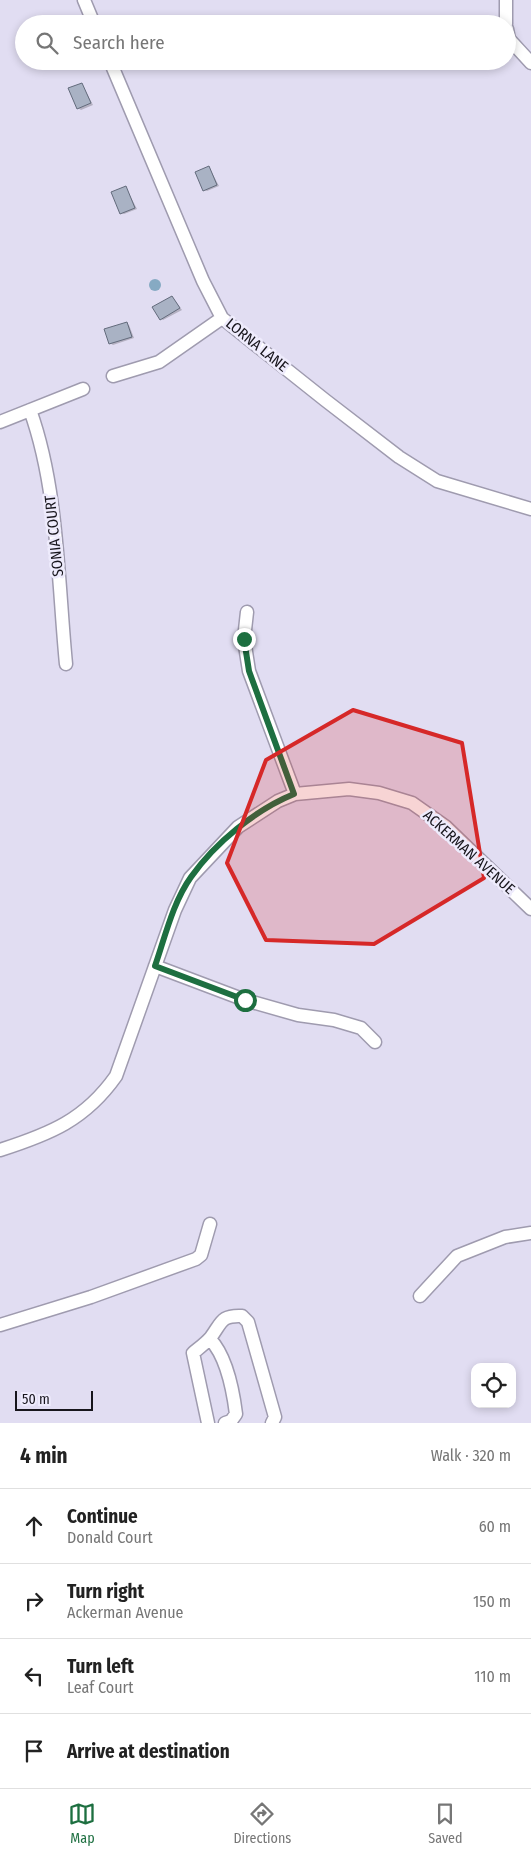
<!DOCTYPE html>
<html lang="en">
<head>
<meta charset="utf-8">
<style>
	body { margin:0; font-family:"Fira Sans Condensed",sans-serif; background:#f6f6f6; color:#222 }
	.controls { position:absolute; right:15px; bottom:15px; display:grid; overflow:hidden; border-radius:10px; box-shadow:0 2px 8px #0003 }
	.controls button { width:45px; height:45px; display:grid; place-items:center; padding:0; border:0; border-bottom:1px solid #e0e0e0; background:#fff; color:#222; font:25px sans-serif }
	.scale { position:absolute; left:15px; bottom:12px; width:78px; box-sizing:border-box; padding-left:5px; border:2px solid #17151c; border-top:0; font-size:14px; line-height:18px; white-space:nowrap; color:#17151c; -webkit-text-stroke:4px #eeebfc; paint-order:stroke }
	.stop { position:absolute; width:15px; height:15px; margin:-11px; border:4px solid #1d6f40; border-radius:50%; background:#fff }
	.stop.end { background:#1d6f40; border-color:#fff; box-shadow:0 1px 5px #0008 }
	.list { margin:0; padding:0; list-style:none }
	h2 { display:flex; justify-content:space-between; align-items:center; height:65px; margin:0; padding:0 20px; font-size:21px }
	h2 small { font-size:16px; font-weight:400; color:#767676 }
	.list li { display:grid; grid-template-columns:32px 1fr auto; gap:15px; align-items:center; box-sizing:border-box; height:75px; padding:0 20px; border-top:1px solid #e0e0e0 }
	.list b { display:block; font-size:19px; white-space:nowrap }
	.list p { margin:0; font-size:16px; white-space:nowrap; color:#767676 }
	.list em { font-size:16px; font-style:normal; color:#767676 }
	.icon { flex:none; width:28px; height:28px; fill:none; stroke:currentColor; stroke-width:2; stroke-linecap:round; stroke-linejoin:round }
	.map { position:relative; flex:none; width:531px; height:1423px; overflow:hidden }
	.search { position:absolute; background:#fff; box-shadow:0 2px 8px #0003; left:15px; right:15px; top:15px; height:55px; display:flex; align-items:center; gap:12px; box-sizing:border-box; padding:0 18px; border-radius:28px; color:#767676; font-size:19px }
	.sheet { height:365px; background:#fff }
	nav { display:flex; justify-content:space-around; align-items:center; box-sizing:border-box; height:70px; border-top:1px solid #e0e0e0; background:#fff; font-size:14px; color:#767676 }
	nav a { display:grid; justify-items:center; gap:2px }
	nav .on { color:#1d6f40 }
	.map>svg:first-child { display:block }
</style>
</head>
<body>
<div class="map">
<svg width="531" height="1423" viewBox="0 0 531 1423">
	<rect width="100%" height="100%" fill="#e1ddf2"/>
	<!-- water -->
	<path fill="#86aac3" d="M149 285a6 6 0 1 1 12 0a6 6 0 1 1-12 0Z"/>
	<!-- shadow -->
	<path fill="#0003" d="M82,84L93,105L81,110L78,108Z
		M209,167L219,186L207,191L204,190Z
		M126,188L137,209L124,214L121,213Z
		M172,297L182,310L163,320L161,319Z
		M127,324L129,325L134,338L113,345L110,343Z"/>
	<!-- building -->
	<path fill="#a9b2c4" stroke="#636b7c" d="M82,83L91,103L77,109L68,88Z
		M209,166L217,185L203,191L195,172Z
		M126,186L135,208L120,214L111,192Z
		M172,296L180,308L160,320L152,307Z
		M127,322L132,337L109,344L104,329Z"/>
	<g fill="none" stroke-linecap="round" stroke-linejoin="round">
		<defs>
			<path id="minor" d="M84,0L94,24
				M506,0V24
				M507,29L509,39L531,63
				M110,61L203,281L222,318L325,400L399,457L437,481L531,509
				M113,376L159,362L222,318
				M30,410C58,487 58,582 66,664
				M0,422L83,389
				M247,612L244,639L249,671L295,794
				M155,966L245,1000L298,1015L334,1020L361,1028L375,1042
				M0,1150C50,1134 85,1120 116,1076L175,910L190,878L238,827L278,801L295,794L349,789L379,793L412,803L446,827L531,909
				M420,1296L457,1256L505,1237L531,1233
				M0,1325L91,1297L196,1259L201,1255L210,1224
				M210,1339C227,1357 233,1390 236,1414L231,1421L225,1423
				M208,1423L193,1353C199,1348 206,1343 211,1337C222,1322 221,1315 242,1316L248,1322L275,1417L272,1423"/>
		</defs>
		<!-- minor casing -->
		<use href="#minor" stroke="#9f9baf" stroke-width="15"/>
		<!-- minor -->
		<use href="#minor" stroke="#fff" stroke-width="12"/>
	</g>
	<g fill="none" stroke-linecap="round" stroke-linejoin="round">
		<!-- route -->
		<path stroke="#1d6f40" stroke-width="6" d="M244,639L249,671L294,794C255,810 215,843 191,877C173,902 165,937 155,966L245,1000"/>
	</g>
	<!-- marked area -->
	<path fill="#d62828" fill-opacity="0.2" stroke="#d62828" stroke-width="4" stroke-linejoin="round" d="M353,710L462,743L484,878L374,944L266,940L227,863L266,760Z"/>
	<g text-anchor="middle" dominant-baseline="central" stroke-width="5" stroke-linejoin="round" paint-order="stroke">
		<!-- street labels -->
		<g font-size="15" fill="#17151c" stroke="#eeebfc">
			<text transform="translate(257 345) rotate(39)">LORNA LANE</text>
			<text transform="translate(54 536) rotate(-96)">SONIA COURT</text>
			<text transform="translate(469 852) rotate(42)">ACKERMAN AVENUE</text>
		</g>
	</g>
</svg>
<div class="controls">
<button><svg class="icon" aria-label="locate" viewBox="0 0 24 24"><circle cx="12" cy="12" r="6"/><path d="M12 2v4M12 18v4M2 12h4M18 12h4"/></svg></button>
</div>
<div class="scale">50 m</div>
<div class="stop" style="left:245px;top:1000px"></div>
<div class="stop end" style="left:244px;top:639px"></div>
<div class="search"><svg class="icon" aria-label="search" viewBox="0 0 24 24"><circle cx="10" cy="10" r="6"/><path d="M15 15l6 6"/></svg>Search here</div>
</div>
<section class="sheet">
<h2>4 min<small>Walk · 320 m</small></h2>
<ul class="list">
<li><svg class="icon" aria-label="ahead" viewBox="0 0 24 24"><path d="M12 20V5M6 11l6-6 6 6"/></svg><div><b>Continue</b><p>Donald Court</p></div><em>60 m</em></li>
<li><svg class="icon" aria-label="right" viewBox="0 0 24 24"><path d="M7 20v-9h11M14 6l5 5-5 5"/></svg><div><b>Turn right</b><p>Ackerman Avenue</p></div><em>150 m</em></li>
<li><svg class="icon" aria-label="left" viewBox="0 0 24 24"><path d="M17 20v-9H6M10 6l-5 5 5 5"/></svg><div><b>Turn left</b><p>Leaf Court</p></div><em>110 m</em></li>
<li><svg class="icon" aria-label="arrive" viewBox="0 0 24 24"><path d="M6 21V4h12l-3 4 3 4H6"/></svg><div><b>Arrive at destination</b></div></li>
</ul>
</section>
<nav>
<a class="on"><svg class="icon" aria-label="map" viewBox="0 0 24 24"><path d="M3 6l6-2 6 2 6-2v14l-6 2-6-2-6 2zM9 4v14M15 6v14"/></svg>Map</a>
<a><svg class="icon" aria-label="directions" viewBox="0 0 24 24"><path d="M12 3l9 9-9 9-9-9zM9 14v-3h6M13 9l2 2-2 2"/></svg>Directions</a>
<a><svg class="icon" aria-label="saved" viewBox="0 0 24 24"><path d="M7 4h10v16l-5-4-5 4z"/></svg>Saved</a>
</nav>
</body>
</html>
